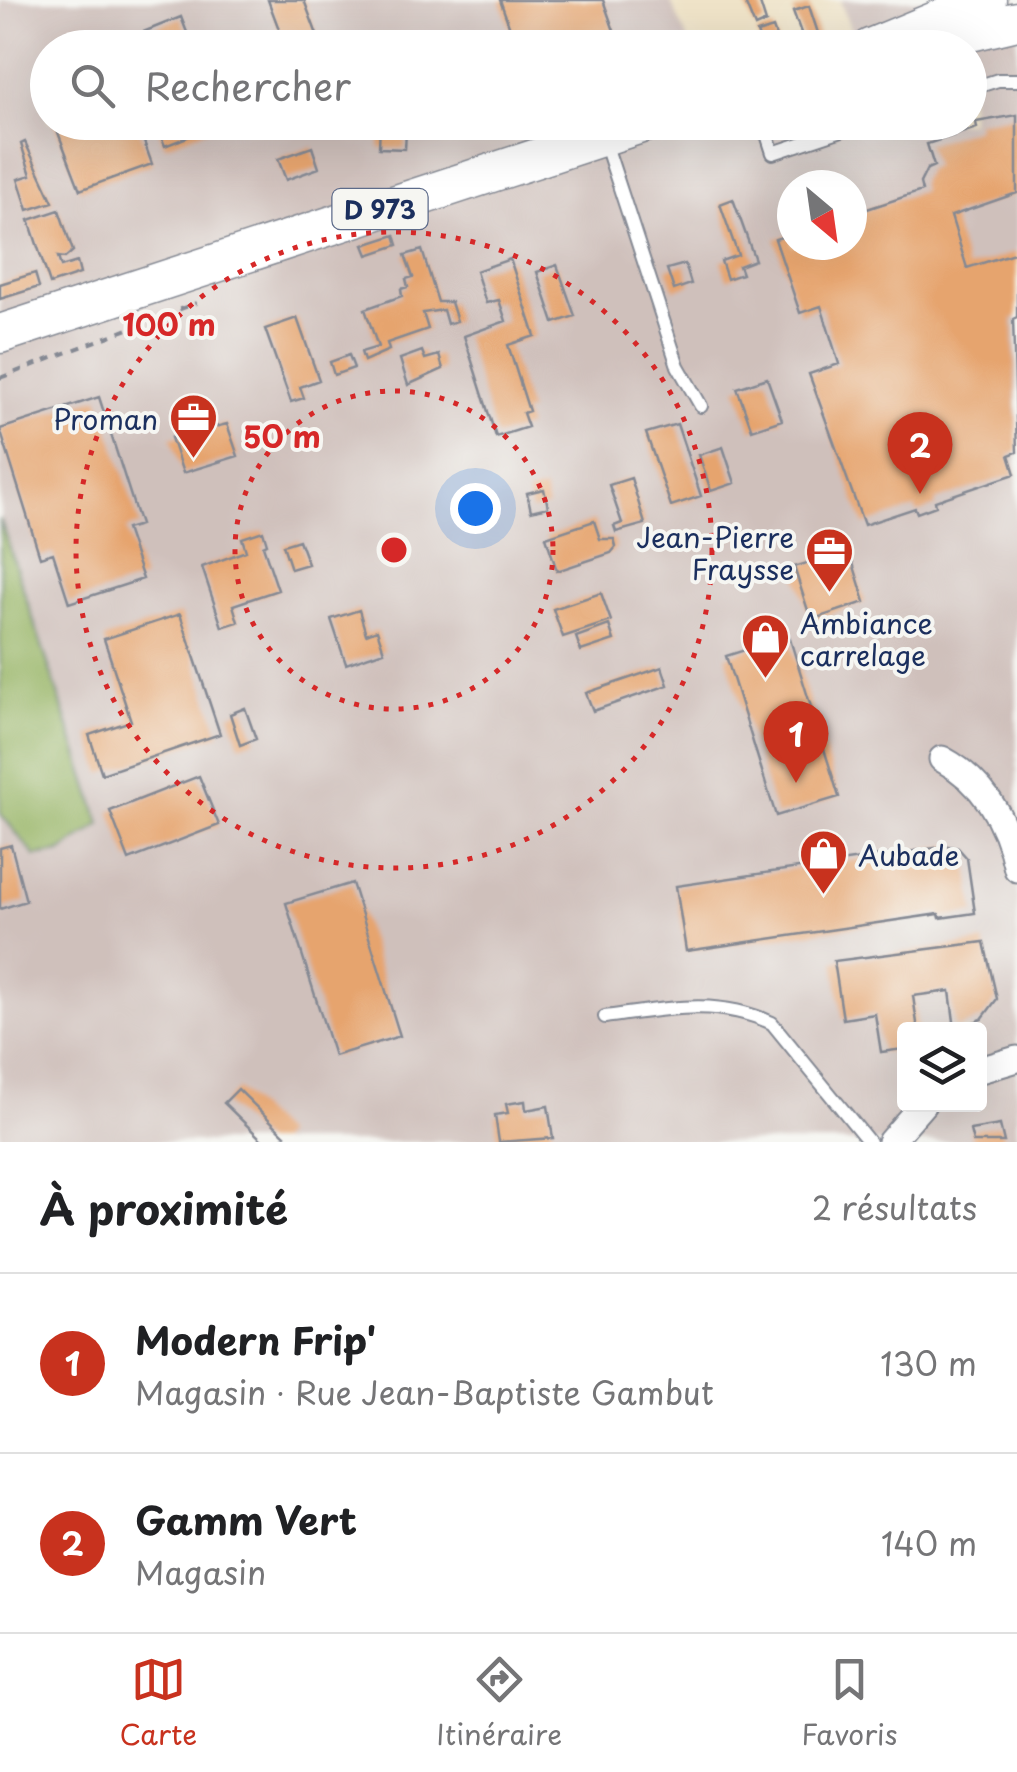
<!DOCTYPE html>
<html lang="fr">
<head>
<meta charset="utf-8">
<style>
	body { margin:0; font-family:"Playpen Sans",sans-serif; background:#f6f6f6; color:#202124 }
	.controls { position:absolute; right:30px; bottom:30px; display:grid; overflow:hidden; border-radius:10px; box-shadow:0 10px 40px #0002 }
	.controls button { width:90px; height:90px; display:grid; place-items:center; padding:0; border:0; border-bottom:2px solid #e0e0e0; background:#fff; color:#202124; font:50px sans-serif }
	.compass { position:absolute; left:777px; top:170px; width:90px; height:90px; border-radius:50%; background:#fff; box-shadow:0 10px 40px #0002; rotate:151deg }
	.you { position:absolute; left:475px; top:508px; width:35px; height:35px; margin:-25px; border:8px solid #fff; border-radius:50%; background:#1a73e8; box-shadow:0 0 0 15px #1a73e833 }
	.badge { display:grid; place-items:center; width:65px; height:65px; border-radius:50%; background:#c8321e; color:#fff; font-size:32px; font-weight:700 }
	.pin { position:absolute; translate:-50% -82px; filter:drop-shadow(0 2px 5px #0008) }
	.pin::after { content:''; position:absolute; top:52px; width:35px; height:30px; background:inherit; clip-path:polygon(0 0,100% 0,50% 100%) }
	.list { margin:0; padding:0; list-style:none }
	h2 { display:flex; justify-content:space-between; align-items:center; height:130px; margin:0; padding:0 40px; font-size:42px }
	h2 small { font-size:32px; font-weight:400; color:#757577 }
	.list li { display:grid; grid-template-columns:65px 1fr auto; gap:30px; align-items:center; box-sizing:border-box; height:180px; padding:0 40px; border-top:2px solid #e0e0e0 }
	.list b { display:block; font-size:38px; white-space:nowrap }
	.list p { margin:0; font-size:32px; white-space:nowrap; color:#757577 }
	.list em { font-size:32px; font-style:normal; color:#757577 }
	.icon { flex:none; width:55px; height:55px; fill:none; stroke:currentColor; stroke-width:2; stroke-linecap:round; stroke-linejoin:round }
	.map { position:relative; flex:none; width:1017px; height:1142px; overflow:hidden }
	.search { position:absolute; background:#fff; box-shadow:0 10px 40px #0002; left:30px; right:30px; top:30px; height:110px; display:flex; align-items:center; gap:25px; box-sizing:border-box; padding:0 35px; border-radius:55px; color:#757577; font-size:38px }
	.sheet { height:490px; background:#fff }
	nav { display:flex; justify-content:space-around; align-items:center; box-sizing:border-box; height:140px; border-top:2px solid #e0e0e0; background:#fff; font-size:28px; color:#757577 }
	nav a { display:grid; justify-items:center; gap:5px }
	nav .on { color:#c8321e }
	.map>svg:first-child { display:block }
</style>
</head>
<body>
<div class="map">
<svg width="1017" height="1142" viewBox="0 0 1017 1142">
	<rect width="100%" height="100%" fill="#f6f6f2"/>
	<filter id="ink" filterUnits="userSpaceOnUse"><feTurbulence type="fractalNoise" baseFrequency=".01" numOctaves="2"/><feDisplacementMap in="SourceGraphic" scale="20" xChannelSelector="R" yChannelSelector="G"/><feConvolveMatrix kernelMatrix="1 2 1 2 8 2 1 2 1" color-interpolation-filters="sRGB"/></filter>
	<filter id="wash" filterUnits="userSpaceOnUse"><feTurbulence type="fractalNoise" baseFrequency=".0048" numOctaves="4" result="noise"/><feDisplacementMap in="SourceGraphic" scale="40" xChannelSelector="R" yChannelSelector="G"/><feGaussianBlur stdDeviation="2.25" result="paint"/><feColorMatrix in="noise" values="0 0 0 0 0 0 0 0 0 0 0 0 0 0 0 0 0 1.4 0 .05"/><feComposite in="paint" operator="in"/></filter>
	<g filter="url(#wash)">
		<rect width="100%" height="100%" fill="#efe3c8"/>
		<!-- industrial -->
		<path fill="#cfc0bb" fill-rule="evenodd" d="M0,0H670L691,47L48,48V122H970V48L857,47L840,0H1017V1142H0ZM792,185H852V245H792ZM904,1030H980V1104H904Z"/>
		<!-- forest -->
		<path fill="#99b667" stroke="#5a7262" stroke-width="2.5" d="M0,519L101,824L60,852L35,856L0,813Z"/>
		<g id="blocks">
			<!-- building -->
			<path fill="#e6a46e" d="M268,0H304L322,48H286Z
				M500,0H603L618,42L601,48H517Z
				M744,0H759L766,22L755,27Z
				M809,6L819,36L804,41L793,11Z
				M181,17L193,48H125L123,40Z
				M773,28L780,48H763L757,33Z
				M1017,115V193L951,216L967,268L1017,252V317L1013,319L1017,452L1009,455L1015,474L935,501L936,506L917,513L915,508L864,525L809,374L839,364L821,306L800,313L775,239L792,234V245H852V214L922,191L920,183L927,169L934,166L927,144L977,128L976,122Z
				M54,122H137L152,164L80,190Z
				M155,122H223V123L165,146Z
				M380,122H395L394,131L406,132L405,149L379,148Z
				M25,142L53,202L28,210L18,179L31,175L21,144Z
				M312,147L319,168L286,180L278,159Z
				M733,199L755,260L739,266L742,274L727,279L721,261L738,255L720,204Z
				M59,210L73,251L65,258L58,257L61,267L77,262L80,274L50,284L29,220Z
				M395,235L398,245L368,255L364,245Z
				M422,250L438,302H451L457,321L447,324L443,310L423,313L428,329L387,343L389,350L364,361L361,352L378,347L365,309L402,296L401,289L408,287L406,279L413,277L405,255Z
				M510,259L535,336L508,345L529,411L523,413L528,427L496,437L464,336L506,321L499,300L486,303L476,271Z
				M685,264L691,284L674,290L667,269Z
				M557,265L575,316L554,323L537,272Z
				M35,273L39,287L0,299V284Z
				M297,318L319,380L300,387L304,398L291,402L265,329Z
				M422,351L425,359L439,355L443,369L408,385L400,359Z
				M349,355L354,368L334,375L330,362Z
				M767,378L782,420L752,430L737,388Z
				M99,397L140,525L126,529L143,579L69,603L53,553L40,557L0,429Z
				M227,424L238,456L183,473L171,438Z
				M677,424L701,496L671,506L646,433Z
				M723,447L735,483L711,491L699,455Z
				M631,478L645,524L616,532L614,526L622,523L609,485Z
				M544,489L548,507L531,511L527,493Z
				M594,521L600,539H614L616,547L611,553L557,571L546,537Z
				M263,531L267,544L263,546L278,590L233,605L238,622L222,627L202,567L246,551L242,538Z
				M299,540L308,564L291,569L283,545Z
				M849,550L865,602L811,620L794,567Z
				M601,593L611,621L563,637L553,609Z
				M359,610L366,634L377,630L384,651L346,664L331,619Z
				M180,614L220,734L102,774L89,735L131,721L104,639Z
				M609,625L614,640L581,651L576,637Z
				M789,636L839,797L776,816L726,656Z
				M662,667L668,685L593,711L586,693Z
				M245,708L256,739L240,745L230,714Z
				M199,776L219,825L129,860L110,811Z
				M11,845L26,901L0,909V848Z
				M948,846L958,848L967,858L975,913L940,918L939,914L686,951L676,886Z
				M352,883L400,1036L334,1056L286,903Z
				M984,942L997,999L982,1019L955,1029L950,991L913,996L918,1030H904V1049L881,1052L875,1014L843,1019L834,961Z
				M238,1089L285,1135L278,1142H264L224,1103Z
				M525,1101L526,1110L548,1106L553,1138L499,1142L495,1115L508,1113L506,1104Z
				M1000,1125L1004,1142H973L970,1130Z"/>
		</g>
	</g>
	<g filter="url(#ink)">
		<use href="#blocks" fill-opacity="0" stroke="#858993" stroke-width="2.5"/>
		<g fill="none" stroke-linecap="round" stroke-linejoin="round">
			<defs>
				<path id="service" d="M970,89L998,80H1017
					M763,122L773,153L866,122
					M604,139L678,366L701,406
					M605,1017C664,1009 716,997 772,1023L869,1142"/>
				<path id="minor" d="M942,759C985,782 1007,822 1017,869
					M980,1070L1017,1059
					M890,1142L923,1104"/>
				<path id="primary" d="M953,36L1017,21
					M870,48L987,0
					M0,334L647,122"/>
			</defs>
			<!-- service casing -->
			<use href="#service" stroke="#858993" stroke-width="16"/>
			<!-- minor casing -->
			<use href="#minor" stroke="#858993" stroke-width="29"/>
			<!-- primary casing -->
			<use href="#primary" stroke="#858993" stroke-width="41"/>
			<!-- path -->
			<path stroke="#858993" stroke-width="4" stroke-dasharray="8 8" stroke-linecap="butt" d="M672,135L714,122
				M0,378L196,303"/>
			<!-- service -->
			<use href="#service" stroke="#fff" stroke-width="12"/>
			<!-- minor -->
			<use href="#minor" stroke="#fff" stroke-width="25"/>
			<!-- primary -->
			<use href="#primary" stroke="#fff" stroke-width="38"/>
		</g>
	</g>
	<!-- distance rings -->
	<g fill="none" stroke="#d62828" stroke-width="5" stroke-dasharray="5 10">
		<circle cx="394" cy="550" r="159"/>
		<circle cx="394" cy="550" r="318"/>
	</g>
	<!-- icons -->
	<defs>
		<symbol id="office-pin" viewBox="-11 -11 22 30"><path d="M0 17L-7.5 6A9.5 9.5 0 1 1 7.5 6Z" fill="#c8321e" stroke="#f6f6f2"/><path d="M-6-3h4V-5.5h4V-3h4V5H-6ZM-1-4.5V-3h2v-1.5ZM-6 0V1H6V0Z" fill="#fff"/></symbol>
		<symbol id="shop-pin" viewBox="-11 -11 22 30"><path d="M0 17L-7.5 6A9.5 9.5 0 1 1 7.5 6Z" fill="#c8321e" stroke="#f6f6f2"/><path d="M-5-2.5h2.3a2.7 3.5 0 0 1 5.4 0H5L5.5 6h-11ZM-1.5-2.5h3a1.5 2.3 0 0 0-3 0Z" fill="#fff"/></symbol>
	</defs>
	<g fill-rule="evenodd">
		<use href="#office-pin" x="166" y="390" width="55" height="75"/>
		<use href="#office-pin" x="802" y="524" width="55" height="75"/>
		<use href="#shop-pin" x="738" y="610" width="55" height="75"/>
		<use href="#shop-pin" x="796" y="826" width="55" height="75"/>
	</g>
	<g text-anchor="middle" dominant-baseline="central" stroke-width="8" stroke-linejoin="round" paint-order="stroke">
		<!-- shield labels -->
		<rect fill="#f6f6f2" stroke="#5d6b8a" stroke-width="2.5" x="332.5" y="189" width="95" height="40" rx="8"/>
		<g font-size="25" font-weight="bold" fill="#1b2f5e">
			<text x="380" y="209">D 973</text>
		</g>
		<!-- poi labels -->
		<g font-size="28" fill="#1b2f5e" stroke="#f6f6f2" text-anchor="end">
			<text x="158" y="418">Proman</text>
			<text x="794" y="536">Jean-Pierre<tspan x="794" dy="32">Fraysse</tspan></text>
			<text x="800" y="622" text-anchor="start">Ambiance<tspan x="800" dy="32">carrelage</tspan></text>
			<text x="858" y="854" text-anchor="start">Aubade</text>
		</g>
	</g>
	<circle cx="394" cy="550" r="15" fill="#d62828" stroke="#f6f6f2" stroke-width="5"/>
	<g font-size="30" text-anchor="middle" font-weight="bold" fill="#d62828" stroke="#f6f6f2" stroke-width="8" stroke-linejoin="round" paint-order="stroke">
		<text x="169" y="336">100 m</text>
		<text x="282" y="448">50 m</text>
	</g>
</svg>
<div class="controls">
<button><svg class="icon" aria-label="layers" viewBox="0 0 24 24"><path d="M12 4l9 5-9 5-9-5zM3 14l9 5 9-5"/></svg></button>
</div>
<svg class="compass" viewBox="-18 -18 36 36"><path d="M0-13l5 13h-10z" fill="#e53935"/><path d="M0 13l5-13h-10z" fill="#757577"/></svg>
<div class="you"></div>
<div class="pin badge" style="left:796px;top:783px">1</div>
<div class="pin badge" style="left:920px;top:494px">2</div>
<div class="search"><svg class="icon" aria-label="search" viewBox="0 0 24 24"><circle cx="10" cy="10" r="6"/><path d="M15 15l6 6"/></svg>Rechercher</div>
</div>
<section class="sheet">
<h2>À proximité<small>2 résultats</small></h2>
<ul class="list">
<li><span class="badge">1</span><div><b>Modern Frip'</b><p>Magasin · Rue Jean-Baptiste Gambut</p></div><em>130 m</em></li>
<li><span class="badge">2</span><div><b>Gamm Vert</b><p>Magasin</p></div><em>140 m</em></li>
</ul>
</section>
<nav>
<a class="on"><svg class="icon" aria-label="map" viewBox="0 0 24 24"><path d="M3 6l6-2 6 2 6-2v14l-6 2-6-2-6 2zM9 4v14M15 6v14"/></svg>Carte</a>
<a><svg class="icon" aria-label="directions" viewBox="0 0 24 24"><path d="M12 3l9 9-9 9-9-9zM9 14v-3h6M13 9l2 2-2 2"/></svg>Itinéraire</a>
<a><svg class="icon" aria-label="saved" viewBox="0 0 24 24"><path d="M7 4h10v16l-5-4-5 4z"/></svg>Favoris</a>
</nav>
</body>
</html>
